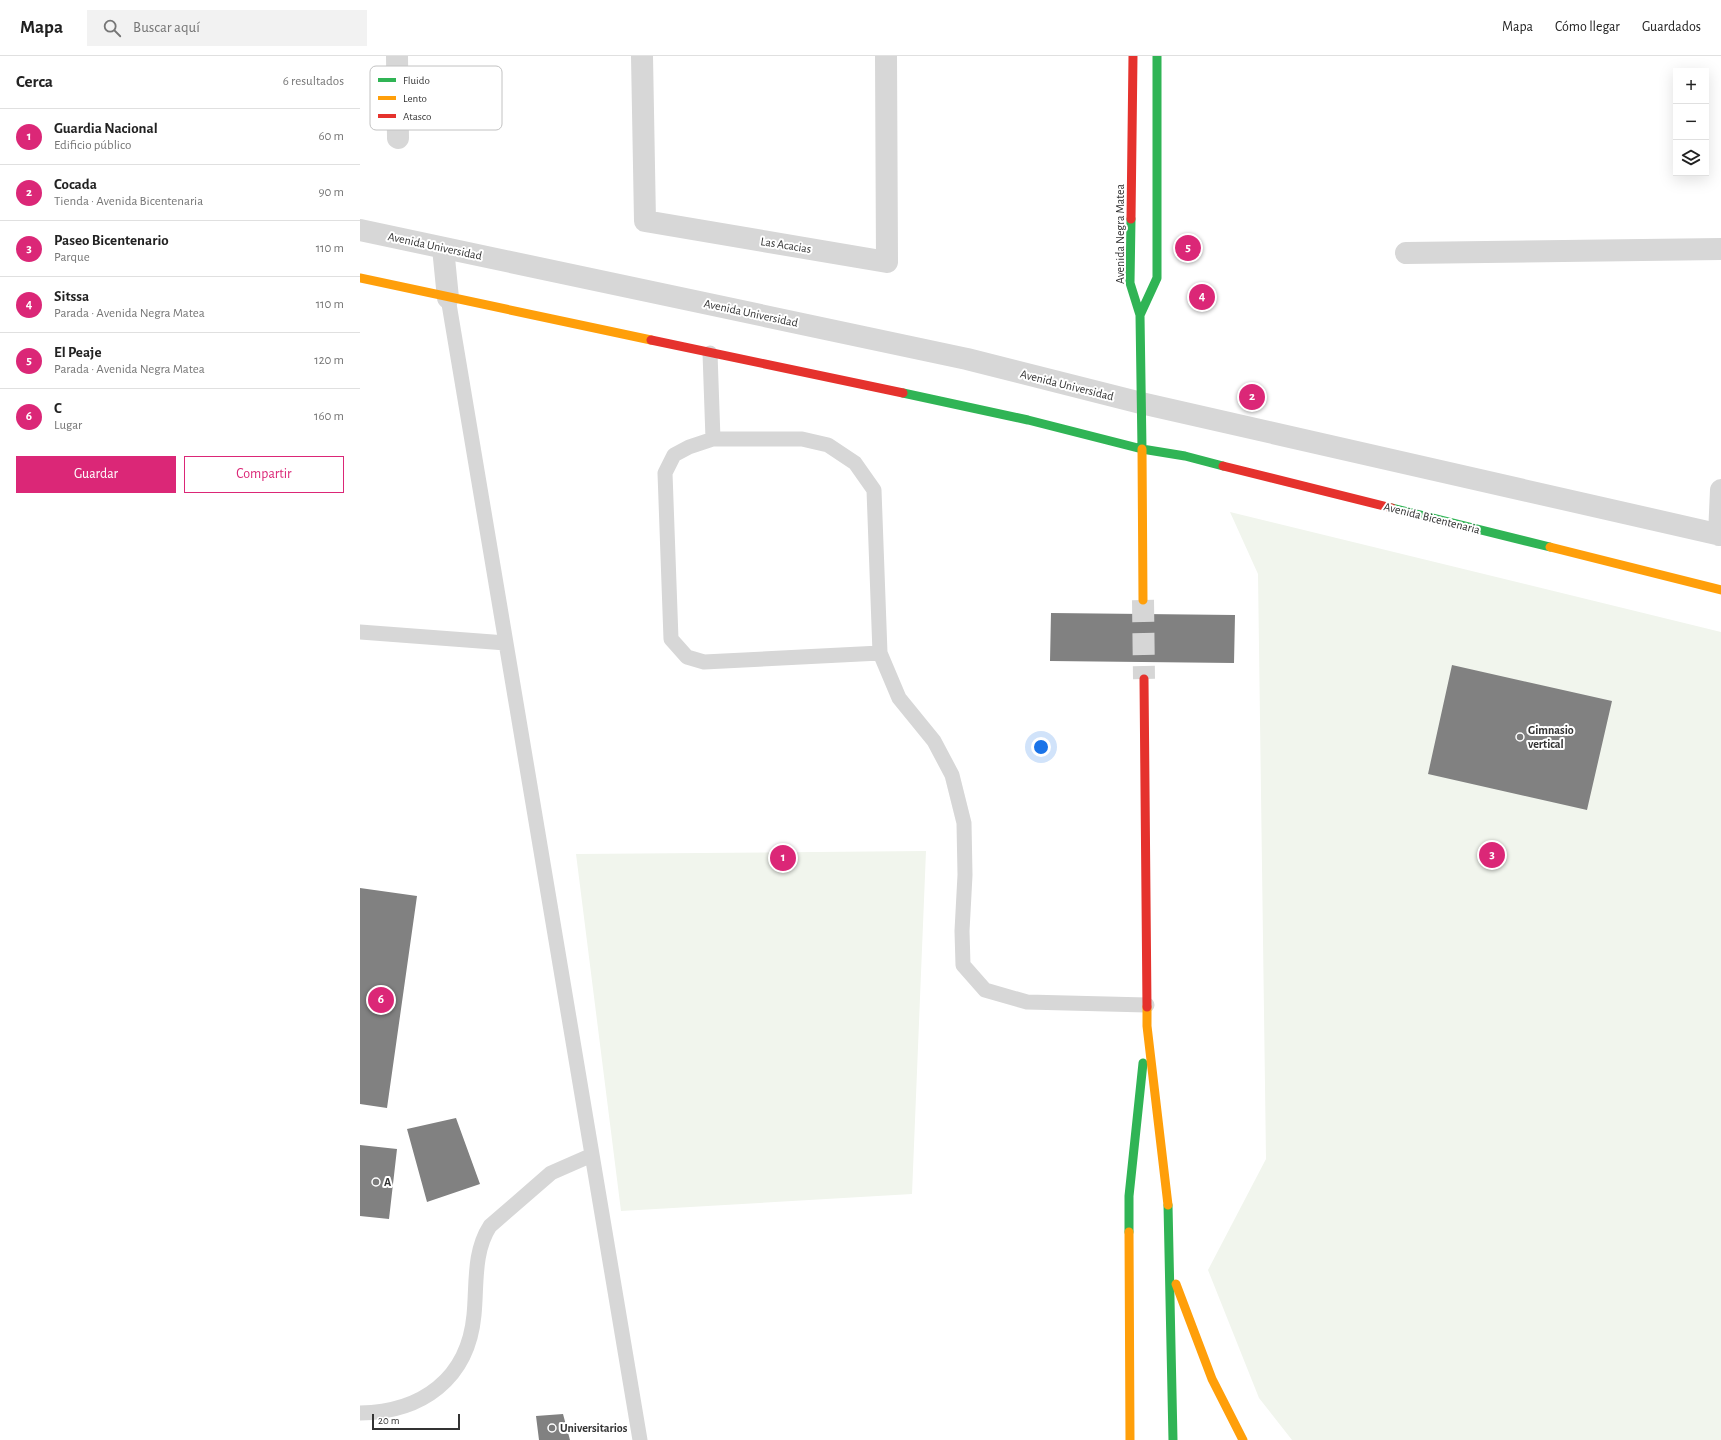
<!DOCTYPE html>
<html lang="es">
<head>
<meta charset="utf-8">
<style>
	body { margin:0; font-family:"Alegreya Sans",sans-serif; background:#f2f2f2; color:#222 }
	.controls { position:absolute; right:12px; top:12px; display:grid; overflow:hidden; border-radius:0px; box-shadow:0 4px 16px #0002 }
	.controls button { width:36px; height:36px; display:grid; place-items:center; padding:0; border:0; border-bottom:1px solid #e0e0e0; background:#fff; color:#222; font:20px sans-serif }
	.scale { position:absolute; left:12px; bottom:10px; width:88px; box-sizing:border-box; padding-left:4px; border:2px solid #333; border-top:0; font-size:11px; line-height:14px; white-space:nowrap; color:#333; -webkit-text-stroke:3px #fff; paint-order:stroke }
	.you { position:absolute; left:681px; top:691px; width:14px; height:14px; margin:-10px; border:3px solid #fff; border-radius:50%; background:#1a73e8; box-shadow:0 0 0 6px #1a73e833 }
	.badge { display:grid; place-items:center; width:26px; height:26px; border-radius:50%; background:#db2777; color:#fff; font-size:13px; font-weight:700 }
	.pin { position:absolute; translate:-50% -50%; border:2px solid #fff; box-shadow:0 1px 4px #0006 }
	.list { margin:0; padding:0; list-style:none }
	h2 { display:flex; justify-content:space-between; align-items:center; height:52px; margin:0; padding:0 16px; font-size:17px }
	h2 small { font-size:13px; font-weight:400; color:#767676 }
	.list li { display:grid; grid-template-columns:26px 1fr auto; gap:12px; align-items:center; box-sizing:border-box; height:56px; padding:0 16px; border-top:1px solid #e0e0e0 }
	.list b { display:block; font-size:15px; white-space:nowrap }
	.list p { margin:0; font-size:13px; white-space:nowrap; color:#767676 }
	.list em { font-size:13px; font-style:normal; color:#767676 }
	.actions { display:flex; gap:8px; padding:12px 16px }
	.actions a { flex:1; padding:9px 0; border:1px solid #db2777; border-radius:0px; text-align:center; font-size:14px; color:#db2777 }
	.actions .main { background:#db2777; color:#fff }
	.icon { flex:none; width:22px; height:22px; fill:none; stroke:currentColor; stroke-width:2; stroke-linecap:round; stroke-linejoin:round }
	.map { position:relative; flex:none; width:1361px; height:1384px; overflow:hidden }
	header { display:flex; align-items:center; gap:24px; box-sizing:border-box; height:56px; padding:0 20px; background:#fff; border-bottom:1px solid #e0e0e0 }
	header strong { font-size:19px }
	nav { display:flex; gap:22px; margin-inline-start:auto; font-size:14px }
	.search { width:280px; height:36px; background:#f2f2f2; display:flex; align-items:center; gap:10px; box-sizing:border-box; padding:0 14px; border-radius:0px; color:#767676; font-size:15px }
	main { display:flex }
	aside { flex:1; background:#fff }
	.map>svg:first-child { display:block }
</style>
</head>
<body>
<header>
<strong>Mapa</strong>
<div class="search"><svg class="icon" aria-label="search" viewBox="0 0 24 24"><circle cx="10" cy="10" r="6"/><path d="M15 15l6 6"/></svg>Buscar aquí</div>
<nav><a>Mapa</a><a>Cómo llegar</a><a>Guardados</a></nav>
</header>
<main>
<aside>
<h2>Cerca<small>6 resultados</small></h2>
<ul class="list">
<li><span class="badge">1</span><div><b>Guardia Nacional</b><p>Edificio público</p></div><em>60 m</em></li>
<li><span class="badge">2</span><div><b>Cocada</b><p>Tienda · Avenida Bicentenaria</p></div><em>90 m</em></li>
<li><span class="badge">3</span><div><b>Paseo Bicentenario</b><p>Parque</p></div><em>110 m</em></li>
<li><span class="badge">4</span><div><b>Sitssa</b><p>Parada · Avenida Negra Matea</p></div><em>110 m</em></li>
<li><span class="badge">5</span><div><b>El Peaje</b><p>Parada · Avenida Negra Matea</p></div><em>120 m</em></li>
<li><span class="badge">6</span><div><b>C</b><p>Lugar</p></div><em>160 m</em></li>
</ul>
<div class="actions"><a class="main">Guardar</a><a>Compartir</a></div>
</aside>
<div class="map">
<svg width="1361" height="1384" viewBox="0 0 1361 1384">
	<rect width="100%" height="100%" fill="#fff"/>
	<!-- green -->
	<path fill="#f1f5ed" d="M870,456L1361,576V1384H932L899,1342L848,1214L906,1103L898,518Z
		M566,795L552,1138L261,1155L216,798Z"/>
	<!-- building -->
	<path fill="#818181" d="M691,557L875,559L874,607L690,605Z
		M1092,609L1252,645L1227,754L1068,718Z
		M0,832L57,840L27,1052L0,1048Z
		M96,1062L120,1128L67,1146L47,1073Z
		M0,1089L37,1093L29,1163L0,1160Z
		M203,1358L210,1384H179L176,1360Z"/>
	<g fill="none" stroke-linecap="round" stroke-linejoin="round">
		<!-- highway-tunnel -->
		<path stroke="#d6d6d6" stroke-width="22" stroke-dasharray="22 11" stroke-linecap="butt" d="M783,544L784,623"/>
		<!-- lane -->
		<path stroke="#d7d7d7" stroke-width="15" d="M88,242L280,1384
			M350,297L353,383
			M0,576L146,587
			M520,597L344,606L327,601L311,583L305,417L314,399L329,391L353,383H442L468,389L495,407L514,434L520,597L539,642L574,685L592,719L604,767L605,819L602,875L603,909L625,934L667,946L787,949
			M0,1357C62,1356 108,1323 114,1259C117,1229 113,1196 130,1170L191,1117L232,1099"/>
		<!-- street -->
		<path stroke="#d7d7d7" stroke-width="22" d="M37,0L38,82
			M282,0L285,165L527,206L526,0
			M0,174L607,303L781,347L1361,479
			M83,192L88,242
			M1046,197L1361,193
			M1359,479L1361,434"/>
		<!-- fast -->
		<path stroke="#30b455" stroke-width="9" d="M771,163L770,227L780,259L782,393
			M780,259L797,222V0
			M543,337L668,364L782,393L825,400L863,410
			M1032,452L1190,491
			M808,1149L813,1384
			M769,1176V1140L783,1007"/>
		<!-- slow -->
		<path stroke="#ff9f0a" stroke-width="9" d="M0,222L291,284
			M782,393L783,544
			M1190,491L1361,534
			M787,951V970L808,1149
			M769,1176L770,1384
			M816,1228L852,1323L883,1384"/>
		<!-- jam -->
		<path stroke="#e5322d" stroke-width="9" d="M771,163L773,0
			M291,284L543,337
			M863,410L1032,452
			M784,623L787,951"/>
	</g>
	<!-- markers -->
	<g fill="#7a7a7a" stroke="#fff" stroke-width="1.5">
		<circle cx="1160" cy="681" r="4"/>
		<circle cx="16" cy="1126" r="4"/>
		<circle cx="192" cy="1372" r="4"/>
	</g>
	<g text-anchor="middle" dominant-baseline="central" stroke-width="4" stroke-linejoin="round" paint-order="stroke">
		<!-- street labels -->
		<g font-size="12" fill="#333" stroke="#fff">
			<text transform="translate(760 178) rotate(-90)">Avenida Negra Matea</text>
			<text transform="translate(426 189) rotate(9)">Las Acacias</text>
			<text transform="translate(75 190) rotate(12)">Avenida Universidad</text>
			<text transform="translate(391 257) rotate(12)">Avenida Universidad</text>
			<text transform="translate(707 329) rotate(14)">Avenida Universidad</text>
			<text transform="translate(1072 462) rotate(14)">Avenida Bicentenaria</text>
		</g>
		<!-- poi labels -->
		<g font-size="12" font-weight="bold" fill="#333" stroke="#fff" text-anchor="start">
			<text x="1168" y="674">Gimnasio<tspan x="1168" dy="14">vertical</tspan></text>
			<text x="24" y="1126">A</text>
			<text x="200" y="1372">Universitarios</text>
		</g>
	</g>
	<!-- legend -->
	<rect x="10" y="10" width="132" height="64" rx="6" fill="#fff" stroke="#c2c2c2" stroke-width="1"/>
	<rect x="18" y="22" width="18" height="4" fill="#30b455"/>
	<rect x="18" y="40" width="18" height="4" fill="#ff9f0a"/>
	<rect x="18" y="58" width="18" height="4" fill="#e5322d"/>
	<g font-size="11" fill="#333">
		<text x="43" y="28">Fluido</text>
		<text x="43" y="46">Lento</text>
		<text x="43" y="64">Atasco</text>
	</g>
</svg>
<div class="controls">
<button>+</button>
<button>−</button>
<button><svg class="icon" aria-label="layers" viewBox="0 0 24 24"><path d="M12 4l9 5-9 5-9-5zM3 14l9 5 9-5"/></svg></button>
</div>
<div class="scale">20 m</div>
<div class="you"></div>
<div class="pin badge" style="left:423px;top:802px">1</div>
<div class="pin badge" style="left:892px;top:341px">2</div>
<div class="pin badge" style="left:1132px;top:799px">3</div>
<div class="pin badge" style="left:842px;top:241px">4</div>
<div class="pin badge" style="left:828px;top:192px">5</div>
<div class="pin badge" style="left:21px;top:944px">6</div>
</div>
</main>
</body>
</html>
